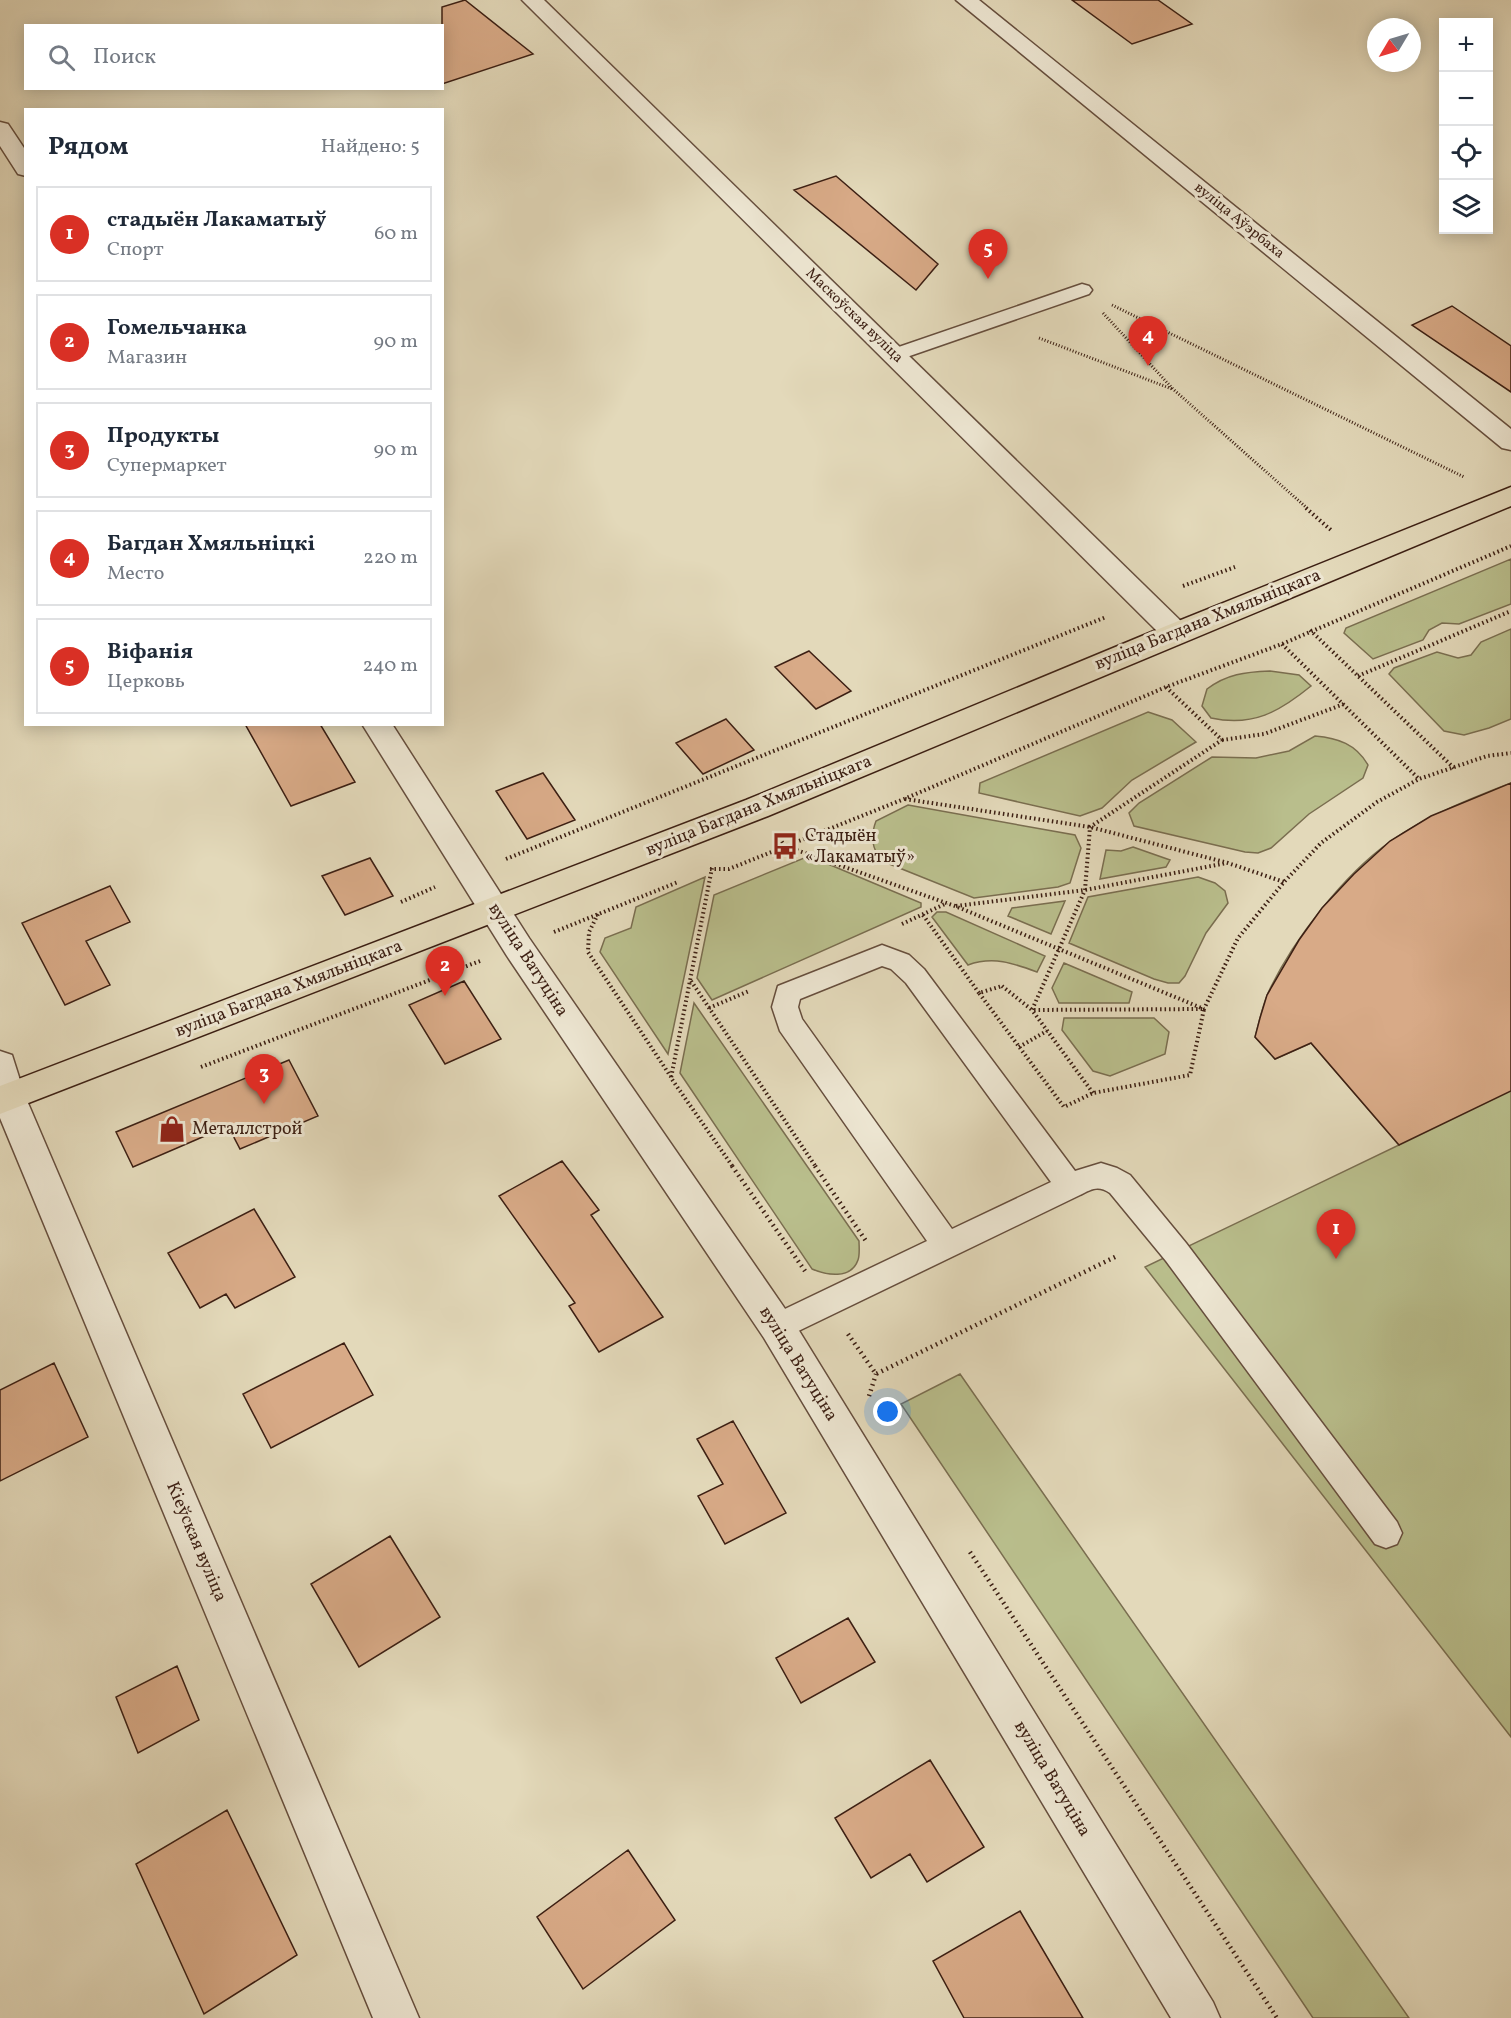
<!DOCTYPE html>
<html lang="ru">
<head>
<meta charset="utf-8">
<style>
	body { margin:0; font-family:Vollkorn,serif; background:#f2f2f3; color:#1f2937 }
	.controls { position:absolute; right:18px; top:18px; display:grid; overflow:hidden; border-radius:0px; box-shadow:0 3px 15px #0003 }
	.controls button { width:54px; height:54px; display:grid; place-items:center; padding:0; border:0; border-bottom:2px solid #e0e1e3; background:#fff; color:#1f2937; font:30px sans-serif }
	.compass { position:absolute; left:1367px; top:18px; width:54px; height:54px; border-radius:50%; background:#fff; box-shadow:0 3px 15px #0003; rotate:232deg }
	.you { position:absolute; left:888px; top:1412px; width:21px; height:21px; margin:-15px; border:4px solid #fff; border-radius:50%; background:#1a73e8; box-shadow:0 0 0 9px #1a73e833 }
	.badge { display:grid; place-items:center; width:39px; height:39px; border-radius:50%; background:#d93025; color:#fff; font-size:20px; font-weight:700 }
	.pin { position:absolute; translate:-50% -50px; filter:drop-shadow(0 2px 3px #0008) }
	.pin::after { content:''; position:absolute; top:32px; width:21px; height:18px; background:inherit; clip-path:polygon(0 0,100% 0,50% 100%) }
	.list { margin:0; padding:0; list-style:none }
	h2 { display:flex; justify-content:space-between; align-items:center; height:78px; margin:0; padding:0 24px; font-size:26px }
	h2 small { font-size:20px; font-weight:400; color:#747a83 }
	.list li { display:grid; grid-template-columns:39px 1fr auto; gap:18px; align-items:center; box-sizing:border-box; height:96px; margin:0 12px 12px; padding:0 12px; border:2px solid #e0e1e3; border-radius:0px }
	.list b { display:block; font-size:22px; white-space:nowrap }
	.list p { margin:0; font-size:20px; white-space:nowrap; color:#747a83 }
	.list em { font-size:20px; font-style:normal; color:#747a83 }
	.icon { flex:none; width:33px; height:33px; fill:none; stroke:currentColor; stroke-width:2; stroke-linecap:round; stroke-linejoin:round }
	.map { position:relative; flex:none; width:1511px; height:2018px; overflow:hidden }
	.search { position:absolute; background:#fff; box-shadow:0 3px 15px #0003; left:24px; top:24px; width:420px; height:66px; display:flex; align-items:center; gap:15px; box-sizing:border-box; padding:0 21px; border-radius:0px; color:#747a83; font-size:22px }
	.panel { position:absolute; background:#fff; box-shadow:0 3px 15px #0003; left:24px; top:108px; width:420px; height:618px; border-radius:0px }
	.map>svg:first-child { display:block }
</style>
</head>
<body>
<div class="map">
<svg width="1511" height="2018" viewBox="0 0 1511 2018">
	<rect width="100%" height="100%" fill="#e3d9ba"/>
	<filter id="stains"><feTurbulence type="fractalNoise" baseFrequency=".00333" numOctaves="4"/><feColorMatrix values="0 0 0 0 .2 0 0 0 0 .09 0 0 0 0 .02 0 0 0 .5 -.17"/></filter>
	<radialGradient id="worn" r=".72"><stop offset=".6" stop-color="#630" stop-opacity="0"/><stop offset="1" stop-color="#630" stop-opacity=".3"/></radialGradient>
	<!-- green -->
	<path fill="#b9be8c" stroke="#7a6e50" stroke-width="1.5" d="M1511,559V604L1459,624L1442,623L1429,630L1423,640L1373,659L1344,633L1346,628Z
		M1511,629V719L1489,728L1464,735L1444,731L1389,674L1394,668L1437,652L1458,658L1471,655L1481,642Z
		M1270,671L1299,675L1311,686C1279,712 1253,727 1211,718L1202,706L1207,689C1227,674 1245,672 1270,671Z
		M1148,712L1172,720L1196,742L1132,780L1102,808L1080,816L979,793L980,783Z
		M1315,736C1338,738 1356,744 1368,765L1363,778L1309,814L1271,848L1258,853L1245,852L1134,826L1129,813L1139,803L1212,757L1256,758L1289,751Z
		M1511,783V1737L1145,1267L1399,1145L1311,1043L1275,1059L1255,1037C1259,1023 1262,1007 1268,993C1292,941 1344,874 1391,841C1428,815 1470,799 1511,783Z
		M908,805L1075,835L1081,848L1070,883L1058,887L974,898L882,861C872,849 870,837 876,821Z
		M1133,847L1170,860L1166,867L1100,879L1106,850L1121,851Z
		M809,856L921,903V907L712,1000L697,978L714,895Z
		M705,877L668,1054L600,952L605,938L631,928L636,907Z
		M1198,877L1215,883L1225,891L1228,903L1206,933L1185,976L1179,983H1168L1154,979L1069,943L1088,897Z
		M1065,901L1051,934L1008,916L1012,908Z
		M937,912H946L1045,956L1037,972C1013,963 993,956 968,965L932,917Z
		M1064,963L1132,992L1129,1003H1059L1052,988Z
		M694,1003L859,1241C859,1246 860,1255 858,1260C851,1280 826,1275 812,1269L680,1073Z
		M1064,1018H1154L1169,1032L1165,1054L1110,1076L1093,1071L1062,1030Z
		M960,1374L1409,2018H1313L901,1404Z"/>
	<!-- building -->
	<path fill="#d8aa87" stroke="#3c1f13" stroke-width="1.5" d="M465,0L533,54L442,84V7Z
		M1072,0H1158L1192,24L1132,44Z
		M836,176L938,264L916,290L794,190Z
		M1452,306L1511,346V392L1412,325Z
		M809,651L851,691L816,709L775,667Z
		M726,719L754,750L703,774L676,743Z
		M245,724H320L355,782L291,806Z
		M543,773L575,820L527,839L496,791Z
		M1511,783V1091L1399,1145L1311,1043L1275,1059L1255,1037L1260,1018L1267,995L1299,940L1322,908L1354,874L1390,841L1431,816Z
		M370,858L393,896L345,915L322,876Z
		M110,886L130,922L86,941L110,985L65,1005L22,923Z
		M464,981L501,1039L445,1064L409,1005Z
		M289,1060L318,1116L240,1149L228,1126L133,1167L116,1132Z
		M562,1161L599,1210L591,1215L663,1317L599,1352L569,1306L575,1303L499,1196Z
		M254,1209L295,1277L235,1308L226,1294L200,1308L168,1253Z
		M344,1343L373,1395L271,1448L243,1394Z
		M54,1363L88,1437L0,1481V1390Z
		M733,1421L786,1513L725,1544L698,1496L723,1484L697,1439Z
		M390,1536L440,1617L359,1667L311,1584Z
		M848,1618L875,1662L801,1703L776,1658Z
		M177,1666L199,1720L138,1753L116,1697Z
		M930,1760L984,1847L927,1882L910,1854L871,1878L835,1818Z
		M227,1810L297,1955L204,2014L136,1864Z
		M628,1850L675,1920L583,1989L537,1917Z
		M1020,1911L1083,2018H964L933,1961Z"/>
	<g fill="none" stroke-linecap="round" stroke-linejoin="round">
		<defs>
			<path id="service" d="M1082,284L1089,286L1092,290L1089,294L901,359L894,361L887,359L884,355L887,351Z
				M882,945L909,955L924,969L1075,1171L1101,1163L1117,1168L1130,1175L1186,1243L1397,1522L1402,1533L1397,1544L1386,1548L1375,1544L1166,1261L1110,1193C1098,1185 1092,1189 1080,1195L788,1336L777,1340L766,1336L762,1327L766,1318L927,1241L780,1031L772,1007L778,986ZM882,966L891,969L906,983L1051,1182L952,1229L802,1019L798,1007L800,999Z"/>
			<path id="minor" d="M956,0H979L1511,429V450L1502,448Z
				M0,122L8,124L26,151V176L18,174L0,146Z
				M362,724H392L529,938L790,1316L1213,2002L1220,2018H1171L764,1338L507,956Z
				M0,1051L12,1055L25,1096L419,2018H373L0,1118Z"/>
			<path id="tertiary" d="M522,0H544L1186,626L1190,633L1186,640L1176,643L1166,640Z"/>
			<path id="primary" d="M1511,487V506L768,816L0,1114V1086L746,800L1166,626Z"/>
		</defs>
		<!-- service casing -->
		<use href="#service" stroke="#664e3d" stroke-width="3"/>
		<!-- minor casing -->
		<use href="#minor" stroke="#664e3d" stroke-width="3"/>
		<!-- tertiary casing -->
		<use href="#tertiary" stroke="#664e3d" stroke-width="3"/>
		<!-- primary casing -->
		<use href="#primary" stroke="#3c1f13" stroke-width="3"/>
		<!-- path-far2 -->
		<path stroke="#3c1f13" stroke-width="3" stroke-dasharray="1 2" stroke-linecap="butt" d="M1112,305L1464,477
			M1103,313L1173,389L1308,509
			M1039,338L1172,389"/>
		<!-- path-far1 -->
		<path stroke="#3c1f13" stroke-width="4" stroke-dasharray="1.5 3" stroke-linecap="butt" d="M1306,508L1332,531
			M1183,586L1235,567
			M1310,630L1455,769
			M1282,644L1419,779
			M1358,676L1511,611
			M1222,740L1264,734L1344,704
			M905,799L1090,827L1228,863L1284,882
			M779,838L785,846L955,906L1204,1009L1238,938L1284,882L1321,843L1377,802L1419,779L1487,756L1511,753
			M506,859L1106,617
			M712,868L671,1078L733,1167
			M710,869H729L904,799L1166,687L1282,644L1511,546
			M401,902L435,887
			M956,906L1085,890L1227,863
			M598,914L589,932L588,952L671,1077
			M923,915L979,993
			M902,924L947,903
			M554,932L678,882
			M691,981L816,1167
			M1002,986L1032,1010L1204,1009L1190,1075L1093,1093L1064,1107L979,993Z
			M709,1008L749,991
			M1019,1047L1047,1031
			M201,1067L480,961
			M1093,1093L1032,1010L1085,890L1090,827L1222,740L1166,687"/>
		<!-- path -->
		<path stroke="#3c1f13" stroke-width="4.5" stroke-dasharray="1.5 4" stroke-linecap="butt" d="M732,1166L805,1271
			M815,1166L866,1241
			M848,1334L876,1374L1117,1256
			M869,1396L876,1374
			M970,1552L1277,2018"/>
		<!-- service -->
		<use href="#service" fill="#ede6d2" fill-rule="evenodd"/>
		<!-- minor -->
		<use href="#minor" fill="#ede6d2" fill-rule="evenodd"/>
		<!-- tertiary -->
		<use href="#tertiary" fill="#ede6d2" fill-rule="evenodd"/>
		<!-- primary -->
		<use href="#primary" fill="#e3d9ba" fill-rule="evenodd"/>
	</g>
	<!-- icons -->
	<defs>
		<symbol id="bus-bare" viewBox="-9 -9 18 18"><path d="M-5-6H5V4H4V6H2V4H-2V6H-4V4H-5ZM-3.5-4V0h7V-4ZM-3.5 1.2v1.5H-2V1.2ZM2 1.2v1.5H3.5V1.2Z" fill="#8f2418" stroke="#ede6d2" stroke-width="2.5" paint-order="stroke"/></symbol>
		<symbol id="shop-bare" viewBox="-9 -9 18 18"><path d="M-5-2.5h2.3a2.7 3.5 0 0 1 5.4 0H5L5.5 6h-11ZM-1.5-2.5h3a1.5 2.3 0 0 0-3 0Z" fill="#8f2418" stroke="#ede6d2" stroke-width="2.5" paint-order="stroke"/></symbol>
	</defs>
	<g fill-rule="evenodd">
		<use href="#bus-bare" x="766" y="827" width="38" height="38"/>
		<use href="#shop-bare" x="153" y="1110" width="38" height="38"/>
	</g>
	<g text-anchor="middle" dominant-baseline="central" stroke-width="6" stroke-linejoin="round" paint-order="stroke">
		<!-- far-street labels -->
		<g font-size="15" fill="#3c1f13" stroke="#ede6d2">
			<text transform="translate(1239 221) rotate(39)">вуліца Аўэрбаха</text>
			<text transform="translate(854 316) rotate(44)">Маскоўская вуліца</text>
		</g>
		<!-- street labels -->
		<g font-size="18" fill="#3c1f13" stroke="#ede6d2">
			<text transform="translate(1208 620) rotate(-22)">вуліца Багдана Хмяльніцкага</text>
			<text transform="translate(759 806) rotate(-22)">вуліца Багдана Хмяльніцкага</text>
			<text transform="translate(528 960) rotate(57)">вуліца Ватуціна</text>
			<text transform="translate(289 989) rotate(-21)">вуліца Багдана Хмяльніцкага</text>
			<text transform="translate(798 1364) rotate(58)">вуліца Ватуціна</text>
			<text transform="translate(196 1542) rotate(67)">Кіеўская вуліца</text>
			<text transform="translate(1052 1779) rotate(59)">вуліца Ватуціна</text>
		</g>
		<!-- poi labels -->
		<g font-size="18" fill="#3c1f13" stroke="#ede6d2" text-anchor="start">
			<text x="805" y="836">Стадыён<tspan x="805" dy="21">«Лакаматыў»</tspan></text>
			<text x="192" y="1129">Металлстрой</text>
		</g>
	</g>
	<rect width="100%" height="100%" filter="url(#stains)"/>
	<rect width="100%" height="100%" fill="url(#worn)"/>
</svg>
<div class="controls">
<button>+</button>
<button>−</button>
<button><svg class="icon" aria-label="locate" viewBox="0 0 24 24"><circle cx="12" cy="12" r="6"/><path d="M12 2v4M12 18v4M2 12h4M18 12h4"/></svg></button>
<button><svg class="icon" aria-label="layers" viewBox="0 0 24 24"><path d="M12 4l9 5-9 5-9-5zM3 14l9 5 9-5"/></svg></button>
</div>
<svg class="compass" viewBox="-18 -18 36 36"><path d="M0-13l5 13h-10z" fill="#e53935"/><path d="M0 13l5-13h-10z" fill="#747a83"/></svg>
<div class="you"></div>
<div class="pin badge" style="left:1336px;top:1259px">1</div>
<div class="pin badge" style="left:445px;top:996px">2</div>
<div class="pin badge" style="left:264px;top:1104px">3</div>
<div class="pin badge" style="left:1148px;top:366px">4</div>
<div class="pin badge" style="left:988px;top:279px">5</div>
<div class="search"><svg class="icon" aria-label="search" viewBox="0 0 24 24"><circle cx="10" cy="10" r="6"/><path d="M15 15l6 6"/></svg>Поиск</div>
<section class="panel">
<h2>Рядом<small>Найдено: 5</small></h2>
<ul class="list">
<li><span class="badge">1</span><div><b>стадыён Лакаматыў</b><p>Спорт</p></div><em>60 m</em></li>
<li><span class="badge">2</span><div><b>Гомельчанка</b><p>Магазин</p></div><em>90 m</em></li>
<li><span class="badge">3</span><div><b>Продукты</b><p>Супермаркет</p></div><em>90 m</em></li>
<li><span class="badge">4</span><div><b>Багдан Хмяльніцкі</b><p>Место</p></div><em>220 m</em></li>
<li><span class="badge">5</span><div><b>Віфанія</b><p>Церковь</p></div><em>240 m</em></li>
</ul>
</section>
</div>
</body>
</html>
